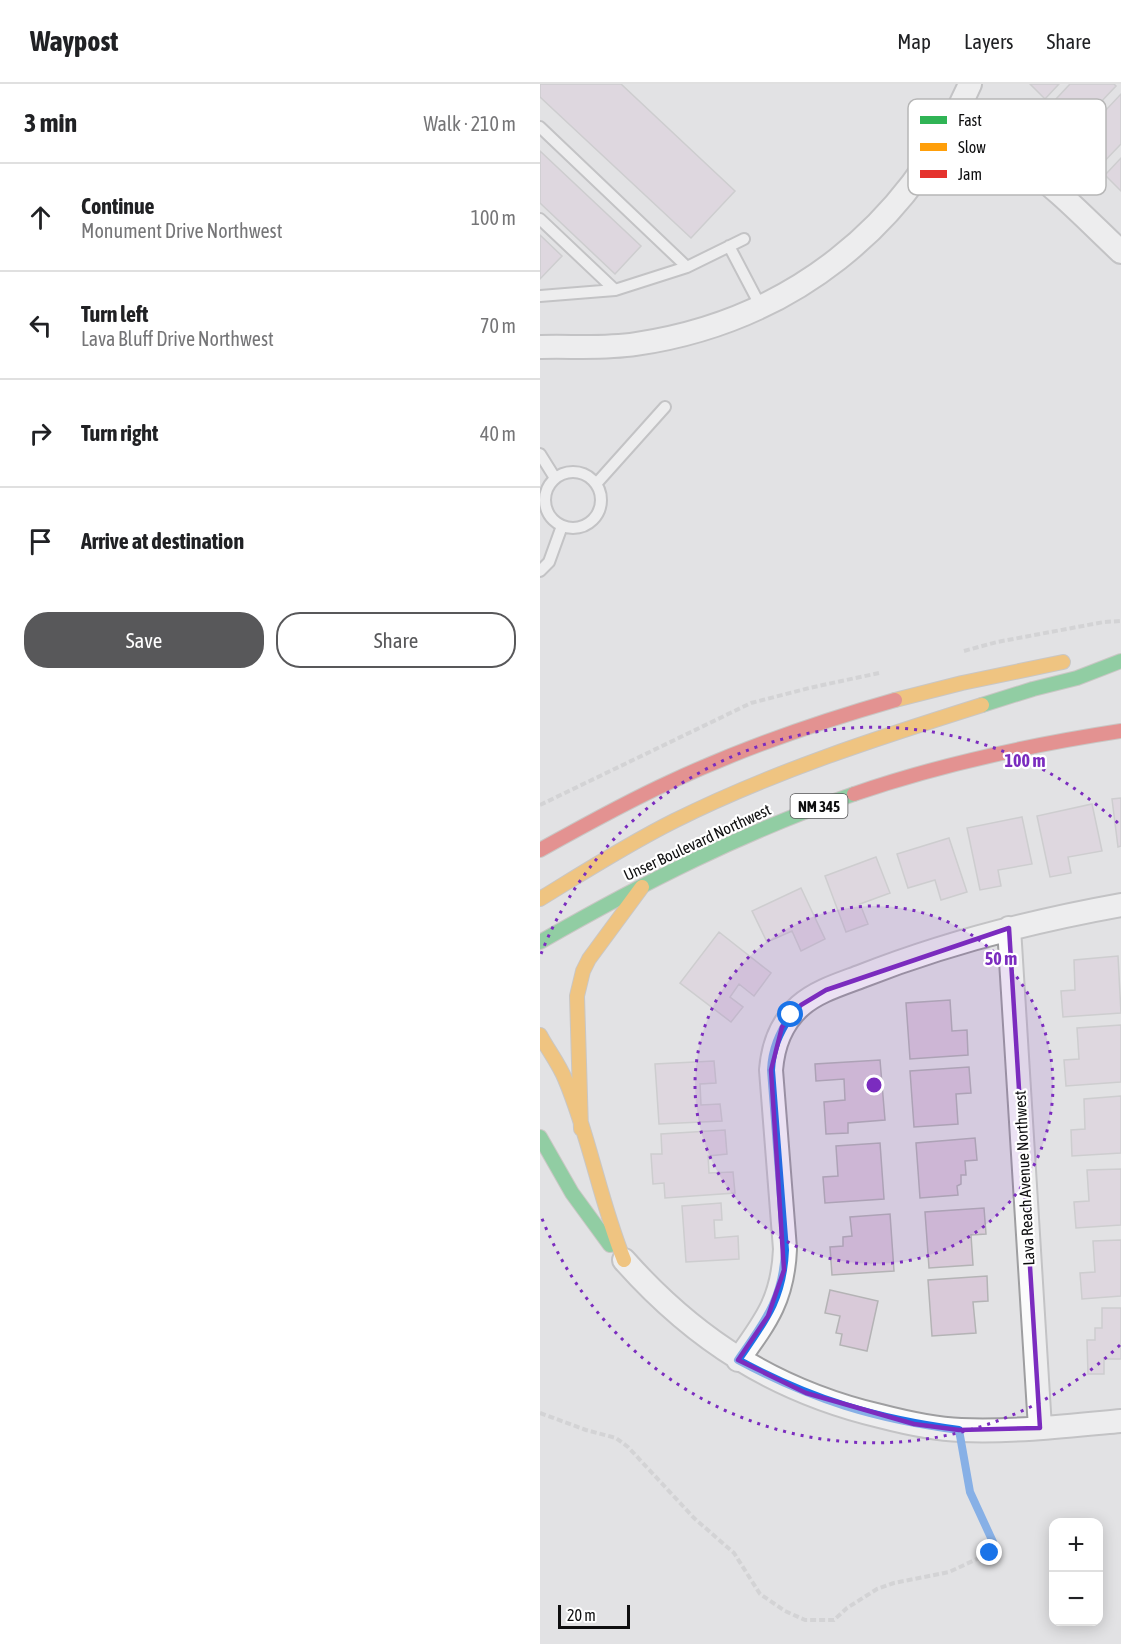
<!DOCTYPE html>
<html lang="en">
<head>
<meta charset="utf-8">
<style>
	body { margin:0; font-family:"Asap Condensed",sans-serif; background:#f2f2f2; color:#202124 }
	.controls { position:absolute; right:18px; bottom:18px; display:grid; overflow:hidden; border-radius:12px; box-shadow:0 3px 15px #0003 }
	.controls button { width:54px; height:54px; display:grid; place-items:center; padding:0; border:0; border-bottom:2px solid #e0e0e0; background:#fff; color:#202124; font:30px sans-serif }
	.scale { position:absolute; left:18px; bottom:15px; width:72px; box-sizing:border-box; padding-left:6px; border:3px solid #0e0e0f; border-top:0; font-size:16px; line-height:21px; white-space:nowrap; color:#0e0e0f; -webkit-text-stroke:4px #fff; paint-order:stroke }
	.stop { position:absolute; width:18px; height:18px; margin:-14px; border:4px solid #1a73e8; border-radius:50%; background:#fff }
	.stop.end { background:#1a73e8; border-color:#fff; box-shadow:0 2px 6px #0008 }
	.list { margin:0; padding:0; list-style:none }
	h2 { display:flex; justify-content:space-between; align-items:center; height:78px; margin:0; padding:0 24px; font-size:26px }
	h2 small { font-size:20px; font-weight:400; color:#757577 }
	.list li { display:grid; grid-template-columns:39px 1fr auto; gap:18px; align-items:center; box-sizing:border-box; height:108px; padding:0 24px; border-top:2px solid #e0e0e0 }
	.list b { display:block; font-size:22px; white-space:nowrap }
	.list p { margin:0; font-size:20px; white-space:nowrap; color:#757577 }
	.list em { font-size:20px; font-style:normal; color:#757577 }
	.actions { display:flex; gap:12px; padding:18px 24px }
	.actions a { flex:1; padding:14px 0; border:2px solid #58585a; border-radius:24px; text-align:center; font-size:21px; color:#58585a }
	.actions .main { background:#58585a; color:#fff }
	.icon { flex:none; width:33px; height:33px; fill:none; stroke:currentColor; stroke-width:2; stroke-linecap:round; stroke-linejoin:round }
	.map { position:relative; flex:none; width:581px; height:1560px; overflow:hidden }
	header { display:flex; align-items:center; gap:36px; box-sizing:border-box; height:84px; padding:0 30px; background:#fff; border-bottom:2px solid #e0e0e0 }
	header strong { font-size:28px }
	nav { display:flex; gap:33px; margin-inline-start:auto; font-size:21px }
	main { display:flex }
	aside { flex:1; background:#fff }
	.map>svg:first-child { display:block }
</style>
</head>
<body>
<header>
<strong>Waypost</strong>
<nav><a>Map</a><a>Layers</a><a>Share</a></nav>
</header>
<main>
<aside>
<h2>3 min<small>Walk · 210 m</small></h2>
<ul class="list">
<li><svg class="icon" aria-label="ahead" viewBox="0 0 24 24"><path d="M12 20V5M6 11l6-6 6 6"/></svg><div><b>Continue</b><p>Monument Drive Northwest</p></div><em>100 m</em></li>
<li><svg class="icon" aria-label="left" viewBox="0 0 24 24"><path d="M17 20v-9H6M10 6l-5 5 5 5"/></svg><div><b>Turn left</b><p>Lava Bluff Drive Northwest</p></div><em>70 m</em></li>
<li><svg class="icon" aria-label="right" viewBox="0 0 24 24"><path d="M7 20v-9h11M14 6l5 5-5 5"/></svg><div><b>Turn right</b></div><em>40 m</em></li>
<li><svg class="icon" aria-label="arrive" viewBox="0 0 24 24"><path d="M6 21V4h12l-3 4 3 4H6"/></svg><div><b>Arrive at destination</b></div></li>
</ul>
<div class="actions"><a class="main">Save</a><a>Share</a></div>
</aside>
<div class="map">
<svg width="581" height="1560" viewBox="0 0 581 1560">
	<rect width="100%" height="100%" fill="#e2e2e4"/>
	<!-- building -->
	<path fill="#d9cad9" stroke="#b4b3b5" stroke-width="1.5" d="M0,0H81L195,107L151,154L0,13Z
		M490,0H519L505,15Z
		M530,0H574L576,2L541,39L516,15Z
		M581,10V60L558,84L533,61Z
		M0,67L101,162L75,190L0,119Z
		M581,74V107L565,91Z
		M0,151L22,172L0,195Z
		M581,714V762L578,763L572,715Z
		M552,720L562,767L528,773L531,789L510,793L497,732Z
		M482,733L492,780L458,786L461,802L440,806L427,744Z
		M409,754L427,808L401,816L395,796L368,804L357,770Z
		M336,773L350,809L320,820L328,840L306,848L285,792Z
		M261,804L285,855L261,867L252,847L227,858L212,827Z
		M179,848L231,889L214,912L199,900L190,913L203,923L191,938L140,899Z
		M578,872L581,929L523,933L521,907L535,906L534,876Z
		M410,916L412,947L427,946L428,971L370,975L366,919Z
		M581,941V998L526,1002L524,976L539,975L537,944Z
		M340,976L345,1036L308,1039V1049L286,1050L284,1018L305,1016L304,995L276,997L275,980Z
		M174,977L176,999L160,1000L161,1021L180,1020L182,1037L119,1040L115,980Z
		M429,983L431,1009L416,1010L418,1040L374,1043L370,987Z
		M581,1012V1069L532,1072L531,1046L545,1045L544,1015Z
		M185,1046L187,1070L168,1072L169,1089L193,1088L195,1109L125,1114L124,1099L113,1100L111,1070H122L121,1050Z
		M435,1054L437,1076L425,1077L426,1091H421V1100L417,1102L418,1111L380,1114L376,1059Z
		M340,1059L344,1115L285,1119L283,1093L298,1092L296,1062Z
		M581,1085V1141L536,1144L534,1118L549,1117L547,1086Z
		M181,1119L182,1136H174L175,1154L198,1152L199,1175L146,1178L142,1122Z
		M444,1124L446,1150L431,1151L433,1181L389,1184L385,1128Z
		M350,1130L354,1187L292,1191L290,1163L303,1162V1153L312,1152L310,1133Z
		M581,1156V1212L542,1215L540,1189L555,1188L553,1157Z
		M447,1192L448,1217L433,1218L436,1249L392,1252L388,1196Z
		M290,1206L338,1217L327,1267L300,1261L302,1250L296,1249L300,1232L285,1229Z
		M562,1224H581V1275H564V1290H548L547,1256H555V1244H562Z"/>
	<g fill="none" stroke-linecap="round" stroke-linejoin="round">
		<defs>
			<path id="lane" d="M0,43L147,183L204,155
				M0,135L75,206
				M189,162L221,223
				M0,212L75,206L147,183
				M0,370L15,394
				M5 416a28 28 0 1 1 56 0a28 28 0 1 1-56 0Z
				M56,400L125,323
				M0,487L9,478L22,442"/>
			<path id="street" d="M412,38C436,50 459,62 480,78C517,104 548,137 581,168
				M0,263C32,262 64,265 96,260C251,237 368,143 430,0
				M469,844L500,1344
				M84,1176C155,1256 235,1307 340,1332C367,1339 394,1345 421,1346C475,1348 528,1342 581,1337
				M198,1276C226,1237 243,1215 245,1165L231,986C233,961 241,939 260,922C277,907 301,900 322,892C406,859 492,837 581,821"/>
			<path id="fast" d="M442,621L493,605L537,594L581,577
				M0,858C101,800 203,748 314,710
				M0,1053L32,1109L70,1161"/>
			<path id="slow" d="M355,616L422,599L523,578
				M0,815C44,788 88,760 134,737C232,688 337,654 442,621
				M0,951C8,966 19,980 25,995C50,1054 60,1117 84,1176
				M41,1045L37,912L43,887L49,875L102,803"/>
			<path id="jam" d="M314,710C401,680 490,661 581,647
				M0,766C43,742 86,718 130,698C203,664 278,638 355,616"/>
		</defs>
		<!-- lane casing -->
		<use href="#lane" stroke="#9e9ea0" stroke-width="14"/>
		<!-- street casing -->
		<use href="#street" stroke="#9e9ea0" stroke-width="26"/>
		<!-- fast casing -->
		<use href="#fast" stroke="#aba69f" stroke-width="16"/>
		<!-- slow casing -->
		<use href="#slow" stroke="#aba69f" stroke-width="16"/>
		<!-- jam casing -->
		<use href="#jam" stroke="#aba69f" stroke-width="16"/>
		<!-- path -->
		<path stroke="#c2c2c3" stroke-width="4" stroke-dasharray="6 3" stroke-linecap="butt" d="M424,567L457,558L564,538L581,537
			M0,721L211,619L269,604L339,589
			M0,1329L46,1346L76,1354L88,1363L154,1434L194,1469L220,1510L245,1527L265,1536H294L307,1524L337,1505L354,1499L409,1488L450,1469L453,1458L430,1408L422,1367"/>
		<!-- lane -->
		<use href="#lane" stroke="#fbfbfb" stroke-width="10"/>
		<!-- street -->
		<use href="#street" stroke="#fbfbfb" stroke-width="22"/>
		<!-- fast -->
		<use href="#fast" stroke="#30b455" stroke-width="14"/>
		<!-- slow -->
		<use href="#slow" stroke="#ff9f0a" stroke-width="14"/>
		<!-- jam -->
		<use href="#jam" stroke="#e5322d" stroke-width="14"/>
	</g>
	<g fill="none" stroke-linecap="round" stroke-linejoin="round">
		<!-- route -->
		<path stroke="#1a73e8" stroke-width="8" d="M251,931C239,949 232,965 231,986L245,1166C243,1215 225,1237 198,1276C272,1316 336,1335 419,1346L430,1408L453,1458L450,1469"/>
	</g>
	<!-- marked area -->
	<path d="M0 0H581V1560H0ZM469,844L500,1344L419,1346L374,1340L266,1309L198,1276L228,1232L244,1186L231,986L242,943L261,921L286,906Z" fill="#e2e2e4" fill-opacity=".55" fill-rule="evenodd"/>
	<path fill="none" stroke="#7b2cbf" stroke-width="4.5" stroke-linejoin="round" d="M469,844L500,1344L419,1346L374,1340L266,1309L198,1276L228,1232L244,1186L231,986L242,943L261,921L286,906Z"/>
	<!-- distance rings -->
	<circle cx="334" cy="1001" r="179" fill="#7b2cbf" fill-opacity=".12"/>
	<g fill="none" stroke="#7b2cbf" stroke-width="3" stroke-dasharray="3 6">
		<circle cx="334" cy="1001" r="179"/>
		<path d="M580 1261A358 358 0 0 1 1 1132M1 870A358 358 0 0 1 580 741"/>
	</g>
	<g text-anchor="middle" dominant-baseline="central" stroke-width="4.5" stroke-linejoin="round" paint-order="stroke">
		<!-- shield labels -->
		<rect fill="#fff" stroke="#565657" stroke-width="1.5" x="250.5" y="710" width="57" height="24" rx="4.5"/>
		<g font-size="15" font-weight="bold" fill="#0e0e0f">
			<text x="279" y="722">NM 345</text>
		</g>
		<!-- street labels -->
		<g font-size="16" fill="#0e0e0f" stroke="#fff">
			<text transform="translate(157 758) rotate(-25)">Unser Boulevard Northwest</text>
			<text transform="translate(484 1094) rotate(-93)">Lava Reach Avenue Northwest</text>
		</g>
	</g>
	<!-- legend -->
	<rect x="368" y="15" width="198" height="96" rx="9" fill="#fff" stroke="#b7b7b7" stroke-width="1.5"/>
	<rect x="380" y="32" width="27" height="8" fill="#30b455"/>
	<rect x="380" y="59" width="27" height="8" fill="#ff9f0a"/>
	<rect x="380" y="86" width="27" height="8" fill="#e5322d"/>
	<g font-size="16" fill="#0e0e0f">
		<text x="418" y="42">Fast</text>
		<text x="418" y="69">Slow</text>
		<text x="418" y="96">Jam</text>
	</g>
	<circle cx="334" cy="1001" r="9" fill="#7b2cbf" stroke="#fff" stroke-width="3"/>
	<g font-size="18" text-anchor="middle" font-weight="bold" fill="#7b2cbf" stroke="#fff" stroke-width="4.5" stroke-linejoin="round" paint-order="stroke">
		<text x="485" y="683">100 m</text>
		<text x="461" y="881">50 m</text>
	</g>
</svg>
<div class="controls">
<button>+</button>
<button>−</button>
</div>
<div class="scale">20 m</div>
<div class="stop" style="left:251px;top:931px"></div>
<div class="stop end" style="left:450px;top:1469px"></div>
</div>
</main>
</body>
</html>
